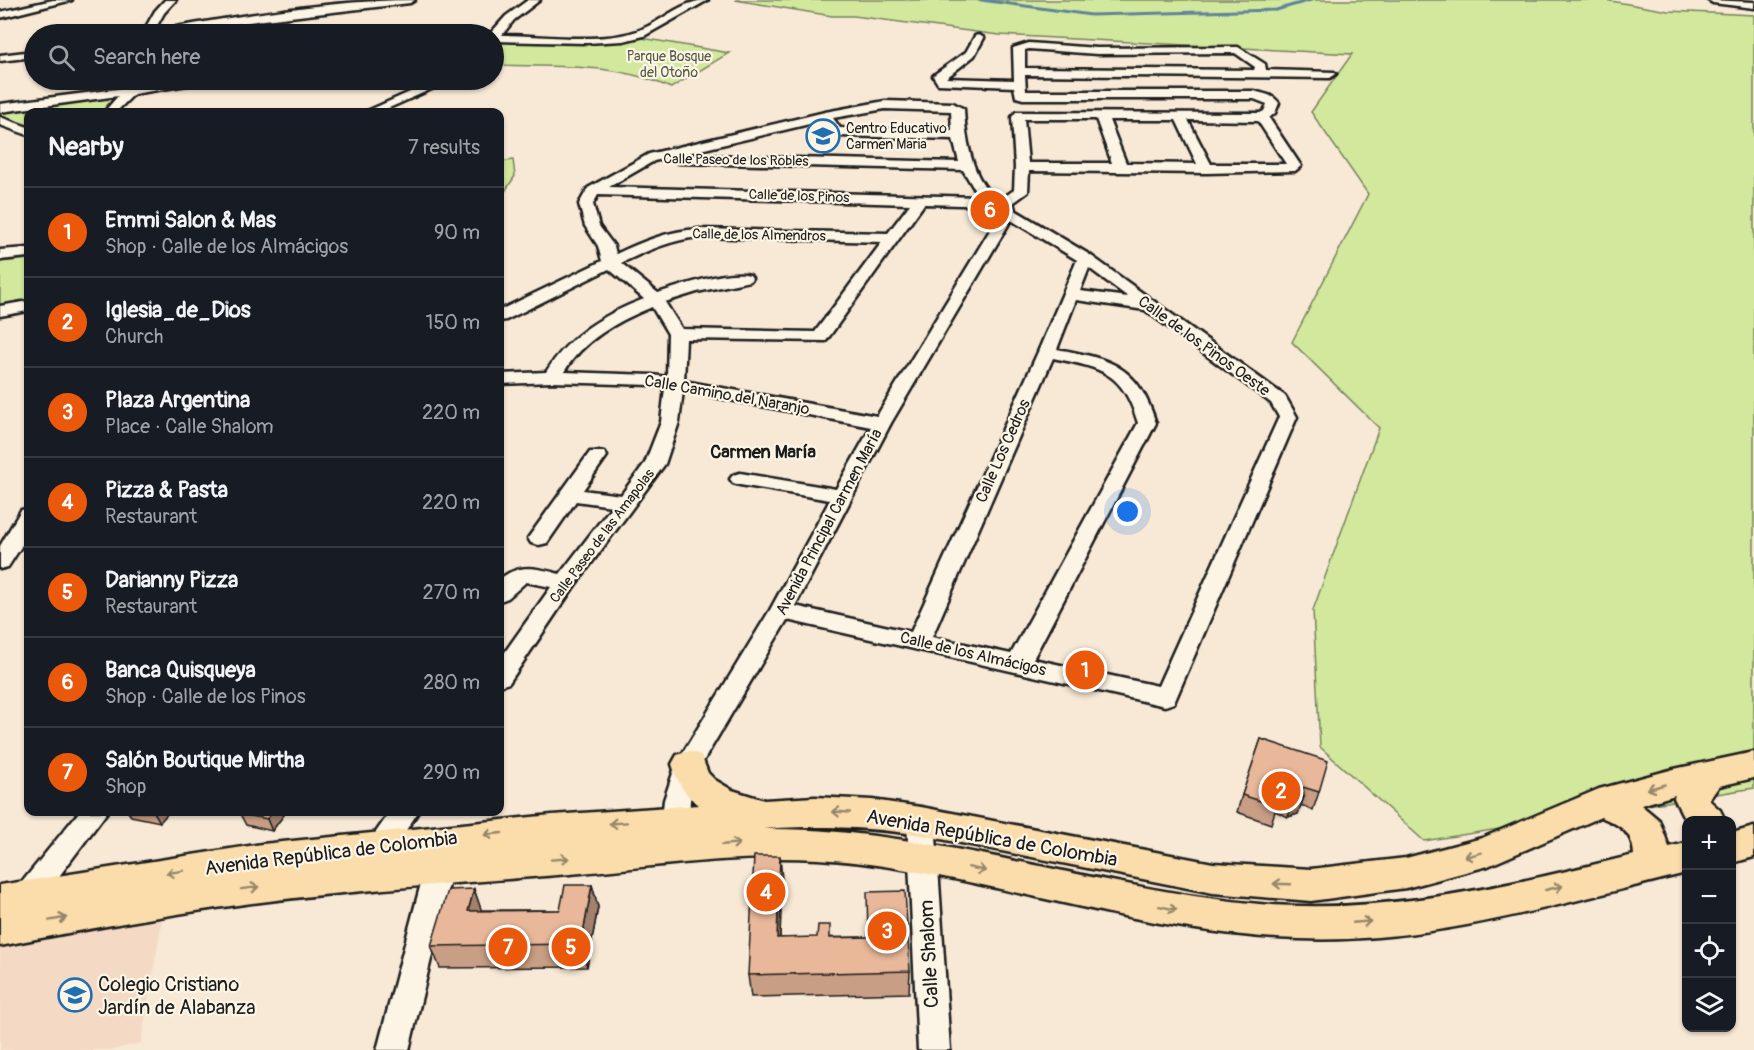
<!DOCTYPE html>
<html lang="en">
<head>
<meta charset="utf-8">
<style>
	body { margin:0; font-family:Pangolin,sans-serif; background:#242831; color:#f1f3f6 }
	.controls { position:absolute; right:18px; bottom:18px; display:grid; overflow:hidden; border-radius:12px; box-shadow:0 2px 4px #0004 }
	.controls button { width:54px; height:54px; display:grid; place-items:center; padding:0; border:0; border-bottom:2px solid #363941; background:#171b24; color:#f1f3f6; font:30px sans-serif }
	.you { position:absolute; left:1128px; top:512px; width:21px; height:21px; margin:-15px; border:4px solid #fff; border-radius:50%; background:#1a73e8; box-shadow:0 0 0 9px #1a73e833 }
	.badge { display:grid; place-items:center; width:39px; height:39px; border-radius:50%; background:#ea580c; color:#fff; font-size:20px; font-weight:700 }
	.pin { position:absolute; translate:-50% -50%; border:3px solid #fff; box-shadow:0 2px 6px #0006 }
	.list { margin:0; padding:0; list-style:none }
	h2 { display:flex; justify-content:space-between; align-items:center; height:78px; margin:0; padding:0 24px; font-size:26px }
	h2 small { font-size:20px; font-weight:400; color:#9ea1a6 }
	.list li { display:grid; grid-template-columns:39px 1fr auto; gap:18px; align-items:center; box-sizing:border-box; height:90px; padding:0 24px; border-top:2px solid #363941 }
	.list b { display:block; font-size:22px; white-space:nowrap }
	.list p { margin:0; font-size:20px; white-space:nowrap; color:#9ea1a6 }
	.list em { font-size:20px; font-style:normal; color:#9ea1a6 }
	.icon { flex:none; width:33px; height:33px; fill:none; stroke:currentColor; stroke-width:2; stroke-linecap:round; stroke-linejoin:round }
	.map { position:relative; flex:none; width:1754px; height:1050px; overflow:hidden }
	.search { position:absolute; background:#171b24; box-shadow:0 2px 4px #0004; left:24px; top:24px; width:480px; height:66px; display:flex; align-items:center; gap:15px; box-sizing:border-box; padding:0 21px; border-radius:33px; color:#9ea1a6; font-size:22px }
	.panel { position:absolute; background:#171b24; box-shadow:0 2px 4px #0004; left:24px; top:108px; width:480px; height:708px; border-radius:12px }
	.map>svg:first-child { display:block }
</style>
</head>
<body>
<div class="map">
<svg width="1754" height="1050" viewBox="0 0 1754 1050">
	<rect width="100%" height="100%" fill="#f8e9d6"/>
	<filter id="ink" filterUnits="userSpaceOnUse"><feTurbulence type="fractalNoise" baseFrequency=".0167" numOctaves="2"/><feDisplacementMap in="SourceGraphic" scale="12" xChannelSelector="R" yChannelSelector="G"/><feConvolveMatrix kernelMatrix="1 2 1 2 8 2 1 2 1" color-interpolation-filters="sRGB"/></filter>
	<g filter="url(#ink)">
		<!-- built -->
		<path fill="#f4dac4" d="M164,910L141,1043L112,1050H0V946Z"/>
		<!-- green -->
		<path fill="#d1e89d" stroke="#76825c" stroke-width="1.5" d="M735,0H1605L1668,11L1754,15V788L1424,841L1320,747L1313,610L1379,428L1292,342L1368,194L1311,112L1352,54L999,35L854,16H832Z
			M642,38L729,53L671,88C615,62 554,67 494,65V45L498,40L608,43Z
			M116,96L118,100L103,112H28V126L0,116V111Z
			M513,160L515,176L500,199V162Z
			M28,259V300L0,305V262Z"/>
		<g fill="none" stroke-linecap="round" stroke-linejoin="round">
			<!-- stream -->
			<path stroke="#608399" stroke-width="3" d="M981,0L1091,15L1276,10L1311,0"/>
			<defs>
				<path id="minor" d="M53,0H72L0,18V12Z
					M165,0H176L164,13L154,31C238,16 331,0 415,0L410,3L256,21L172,34H142L155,11Z
					M528,0H540L514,20L502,35C540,35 601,44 637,31C661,23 681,0 708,0L644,36L623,41L586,43L494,41V34H490L506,16Z
					M1708,0L1754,2V8L1713,3Z
					M979,35L984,38L974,56L946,78L1014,80L1013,48L1029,43L1097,48L1238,47L1265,64L1266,70L1334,72L1336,74L1330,78L1025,75L1026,91H1254C1264,94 1272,94 1279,103L1275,113L1269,118L1301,166L1295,171L1207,173L1029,171L1028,192L1013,203L1015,210L1090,255L1285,396L1297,417L1174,703L1165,706L787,620L701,765L690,800L688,836L684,844L674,847L664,844L660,836L664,800L676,764L770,610L830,500L740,485L733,483L730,479L733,475L740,473L836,489L871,427L683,391L679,422L665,464L573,588L509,683L500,686V659L551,587L526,582L508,598L500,601V579C519,563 537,568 560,574L612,506L576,501L547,543L539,545L531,543L528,538L590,452H604L607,456L583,490L621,495L645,463L661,422L665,388L652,385L552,382L500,384V374L546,372C569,335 604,314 644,299L609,269L506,320L500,321V310L602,261L598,246L585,226L579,204L588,188L649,154L825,112L885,101L953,103L964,109C965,133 971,175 990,192C993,194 1000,195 1004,197L1014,190L1015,167L1012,117L1016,112L1260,113L1264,111L1267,104L1254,99H1023L1016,97L1014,87L938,84L933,76L935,74L966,52L975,36ZM1029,49L1097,54L1235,53L1255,67L1254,70L1025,68V50ZM885,109L951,111L952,131L840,128L833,118ZM1024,119H1096L1112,163H1028ZM1109,120H1176L1197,164L1126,163ZM1188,120L1258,121L1286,164H1211ZM822,121L830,134L839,136L953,139L959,162L679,155L672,159L679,163L963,170L979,197L609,187L654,161ZM598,195L910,204L888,233L699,229C668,231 643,241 616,254L614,246L599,226L593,204ZM924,204L999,206L1001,212L877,416L684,381L686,339L826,341ZM1011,220L1077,260L1038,352L911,632L795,606L891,423ZM699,237L882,242L815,332L682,329L665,302L697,292L750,281L752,278L750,275C727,269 681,286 658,293L621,263C647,251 670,240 699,237ZM1089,268L1128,297L1080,291ZM1076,300L1145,310L1271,403L1279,417L1158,686L1033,659L1156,423C1138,366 1112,359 1057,349ZM652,307L668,334L667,377L652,375L564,372C583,340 618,321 652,307ZM1053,358C1102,368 1123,372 1138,423L1011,654L932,637Z
					M34,51V57L0,61V55Z
					M175,80H199L193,84L134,94L116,112H104L118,96L0,112V104L125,88L128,83L132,82L138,86Z
					M437,80H452L380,112H365Z
					M0,117L28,127V135L0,125Z
					M28,248V257L0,260V250Z
					M28,301V311L0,316V306Z
					M28,509V536L8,567L0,569V546L21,510Z
					M921,810L931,813L935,821L950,1050H918L907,821L911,813Z
					M79,812H107L34,910L24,913L14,910L10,901L14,892Z
					M390,812H418L391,853L381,856L371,853L367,845Z
					M439,856L449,860L453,868L409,1050H377L425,868L429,860Z"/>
				<path id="major" d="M689,751L701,755L708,773L715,780L732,790L764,800L815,797L872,800L921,807L1213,863L1311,869L1406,858L1482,838L1599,789L1674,769L1754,752V778L1719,786L1709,800L1720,810L1725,820L1686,822L1674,798L1675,795L1641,805L1659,820L1669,847L1686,843V873C1560,904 1431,944 1299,939C1194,936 1089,908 987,886C931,874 875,862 818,859C734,854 652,867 570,874C461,883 353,890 245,904C163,915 82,930 0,946V885L262,844L552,815L699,805C684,795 677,781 672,764L677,755ZM1601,817C1620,825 1633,832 1634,855C1510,885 1387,915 1259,904C1092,889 932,827 763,829C819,825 866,827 921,835L1213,893L1311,901L1406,888L1488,866Z
					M1754,827V857L1732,863V833Z"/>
			</defs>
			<!-- minor casing -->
			<use href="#minor" stroke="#1c1c1c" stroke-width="5"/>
			<!-- major casing -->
			<use href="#major" stroke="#1c1c1c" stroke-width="5"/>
			<!-- minor -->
			<use href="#minor" fill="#fcf5e5" fill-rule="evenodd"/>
			<!-- major -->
			<use href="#major" fill="#faddab" fill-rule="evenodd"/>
		</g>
		<!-- wall -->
		<path fill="#c89e84" stroke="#1c1c1c" stroke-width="1.5" d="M1261,739L1319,792L1313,810L1301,805L1298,814L1288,817L1275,811L1271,824L1237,812L1242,795Z
			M128,812H169L160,822L131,816Z
			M241,812H286L272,831L246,825L240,814Z
			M782,879L780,938L868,937L910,971L909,993L751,997L748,975Z
			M592,885L598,907L587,967L440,968L431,946L474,889L481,910H560Z"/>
		<!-- shaded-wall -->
		<path fill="#a3816c" stroke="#1c1c1c" stroke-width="1.5" d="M1304,797L1298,814L1288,817L1294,800Z
			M154,812H169L160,822Z
			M272,812H286L272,831L267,819Z
			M780,856L782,879L779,960L777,938Z
			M592,885L598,907L587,967L581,944Z
			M474,889L482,912L468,911Z"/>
		<!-- building -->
		<path fill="#e9b89a" stroke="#1c1c1c" stroke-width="1.5" d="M1261,739L1328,761L1319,792L1303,787L1304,797L1294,800L1280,794L1276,806L1242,795Z
			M241,812H272L267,819L240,814Z
			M754,856H780L777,938L817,937L818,925H830V938L868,937L867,892L905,891L910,971L748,975Z
			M565,885H592L581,944L431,946L448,890L474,889L468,911L560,910Z"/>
		<!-- one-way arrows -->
		<defs><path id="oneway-shaft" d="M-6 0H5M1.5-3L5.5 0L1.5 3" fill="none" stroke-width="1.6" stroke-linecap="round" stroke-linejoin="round" transform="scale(1.5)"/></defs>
		<g stroke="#96866b">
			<use href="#oneway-shaft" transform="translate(1656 787) rotate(164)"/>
			<use href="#oneway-shaft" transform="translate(841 812) rotate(-177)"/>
			<use href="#oneway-shaft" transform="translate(618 823) rotate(176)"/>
			<use href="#oneway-shaft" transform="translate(493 834) rotate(174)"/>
			<use href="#oneway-shaft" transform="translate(731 844) rotate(-5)"/>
			<use href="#oneway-shaft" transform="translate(1473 855) rotate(165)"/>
			<use href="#oneway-shaft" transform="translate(560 859) rotate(-4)"/>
			<use href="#oneway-shaft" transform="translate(977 869) rotate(12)"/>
			<use href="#oneway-shaft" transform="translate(175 872) rotate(171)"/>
			<use href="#oneway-shaft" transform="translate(1282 884) rotate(-178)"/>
			<use href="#oneway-shaft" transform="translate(250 888) rotate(-7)"/>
			<use href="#oneway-shaft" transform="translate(1554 888) rotate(-13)"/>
			<use href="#oneway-shaft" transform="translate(1168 908) rotate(12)"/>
			<use href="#oneway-shaft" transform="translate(58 919) rotate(-10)"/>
			<use href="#oneway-shaft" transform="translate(1362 922) rotate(-5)"/>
		</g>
	</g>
	<!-- icons -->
	<defs>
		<symbol id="school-ring" viewBox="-11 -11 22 22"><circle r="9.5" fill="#fcf5e5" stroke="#1f6fb2" stroke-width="1.5"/><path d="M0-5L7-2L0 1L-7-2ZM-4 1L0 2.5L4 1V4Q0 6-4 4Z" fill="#1f6fb2"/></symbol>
	</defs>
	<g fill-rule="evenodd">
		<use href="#school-ring" x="804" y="117" width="38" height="38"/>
		<use href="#school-ring" x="56" y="976" width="38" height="38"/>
	</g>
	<g text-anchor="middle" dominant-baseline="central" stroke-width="4.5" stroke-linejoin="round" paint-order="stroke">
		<!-- far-park labels -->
		<g font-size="14" fill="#525943" stroke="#fcf5e5">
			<text x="669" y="56">Parque Bosque<tspan x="669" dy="16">del Otoño</tspan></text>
		</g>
		<!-- far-poi labels -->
		<g font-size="14" fill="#1c1c1c" stroke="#fcf5e5" text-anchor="start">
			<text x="846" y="128">Centro Educativo<tspan x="846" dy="16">Carmen Maria</tspan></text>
		</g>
		<!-- far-street labels -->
		<g font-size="14" fill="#1c1c1c" stroke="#fcf5e5">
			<text transform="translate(736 160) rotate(1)">Calle Paseo de los Robles</text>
			<text transform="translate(799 196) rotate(2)">Calle de los Pinos</text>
			<text transform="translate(759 235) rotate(1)">Calle de los Almendros</text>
			<text transform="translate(602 536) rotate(-53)">Calle Paseo de las Amapolas</text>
		</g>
		<!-- street labels -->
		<g font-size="16" fill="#1c1c1c" stroke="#fcf5e5">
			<text transform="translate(1204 346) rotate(36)">Calle de los Pinos Oeste</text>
			<text transform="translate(727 395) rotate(10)">Calle Camino del Naranjo</text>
			<text transform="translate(1003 451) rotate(-66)">Calle Los Cedros</text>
			<text transform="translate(829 522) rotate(-62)">Avenida Principal Carmen María</text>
			<text transform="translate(973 654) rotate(13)">Calle de los Almácigos</text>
		</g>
		<!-- neighbourhood labels -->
		<g font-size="18" font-weight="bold" fill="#1c1c1c" stroke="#fcf5e5">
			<text x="763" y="452">Carmen María</text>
		</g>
		<!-- near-street labels -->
		<g font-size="20" fill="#1c1c1c" stroke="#fcf5e5">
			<text transform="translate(992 838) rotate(10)">Avenida República de Colombia</text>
			<text transform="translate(331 853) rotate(-7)">Avenida República de Colombia</text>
			<text transform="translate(929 954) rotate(-93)">Calle Shalom</text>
		</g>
		<!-- near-poi labels -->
		<g font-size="20" fill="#1c1c1c" stroke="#fcf5e5" text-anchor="start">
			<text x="98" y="984">Colegio Cristiano<tspan x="98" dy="23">Jardín de Alabanza</tspan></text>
		</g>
	</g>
</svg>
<div class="controls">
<button>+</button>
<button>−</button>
<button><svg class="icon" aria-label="locate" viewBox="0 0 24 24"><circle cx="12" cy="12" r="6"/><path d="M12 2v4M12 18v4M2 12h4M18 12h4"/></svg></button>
<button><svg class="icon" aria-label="layers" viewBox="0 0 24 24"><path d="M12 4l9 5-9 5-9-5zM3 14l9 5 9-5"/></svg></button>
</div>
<div class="you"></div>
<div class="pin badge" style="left:1085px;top:670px">1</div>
<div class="pin badge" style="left:1281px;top:791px">2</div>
<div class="pin badge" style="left:887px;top:931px">3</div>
<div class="pin badge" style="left:766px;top:892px">4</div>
<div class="pin badge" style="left:571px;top:947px">5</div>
<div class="pin badge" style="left:990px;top:210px">6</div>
<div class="pin badge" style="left:508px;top:947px">7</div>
<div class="search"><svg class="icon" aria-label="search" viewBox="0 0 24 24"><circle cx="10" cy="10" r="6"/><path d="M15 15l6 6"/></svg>Search here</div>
<section class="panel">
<h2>Nearby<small>7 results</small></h2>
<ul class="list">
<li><span class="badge">1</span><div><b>Emmi Salon &amp; Mas</b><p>Shop · Calle de los Almácigos</p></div><em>90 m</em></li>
<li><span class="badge">2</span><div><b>Iglesia_de_Dios</b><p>Church</p></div><em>150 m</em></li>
<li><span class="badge">3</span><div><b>Plaza Argentina</b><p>Place · Calle Shalom</p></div><em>220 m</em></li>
<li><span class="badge">4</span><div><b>Pizza &amp; Pasta</b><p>Restaurant</p></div><em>220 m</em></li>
<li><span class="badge">5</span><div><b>Darianny Pizza</b><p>Restaurant</p></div><em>270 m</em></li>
<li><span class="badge">6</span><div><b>Banca Quisqueya</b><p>Shop · Calle de los Pinos</p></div><em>280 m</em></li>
<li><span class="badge">7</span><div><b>Salón Boutique Mirtha</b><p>Shop</p></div><em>290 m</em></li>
</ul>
</section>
</div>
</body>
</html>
